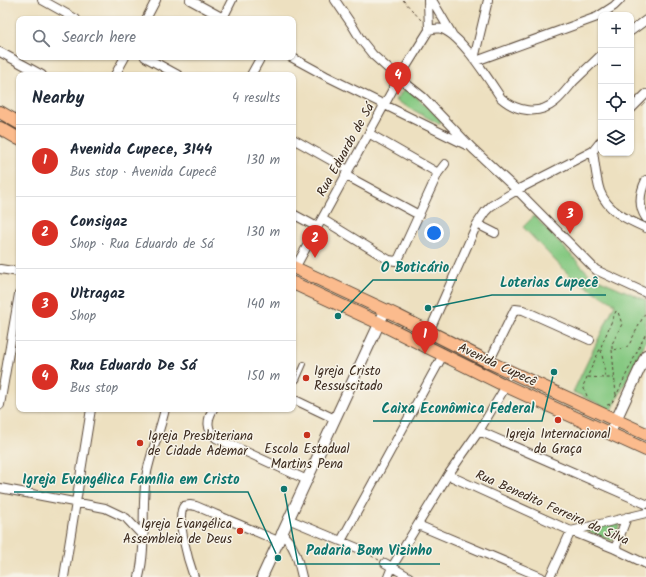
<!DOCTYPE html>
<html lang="en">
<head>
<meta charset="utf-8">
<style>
	body { margin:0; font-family:Kalam,sans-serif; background:#f2f2f3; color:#1f2937 }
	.controls { position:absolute; right:12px; top:12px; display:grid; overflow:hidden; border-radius:8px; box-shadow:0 1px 3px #0004 }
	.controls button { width:36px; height:36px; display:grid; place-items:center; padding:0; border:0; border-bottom:1px solid #e0e1e3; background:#fff; color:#1f2937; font:20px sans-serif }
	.you { position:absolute; left:434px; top:233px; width:14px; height:14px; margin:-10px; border:3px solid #fff; border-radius:50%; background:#1a73e8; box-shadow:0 0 0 6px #1a73e833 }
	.badge { display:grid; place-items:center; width:26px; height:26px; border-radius:50%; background:#d93025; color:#fff; font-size:13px; font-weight:700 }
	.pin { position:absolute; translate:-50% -33px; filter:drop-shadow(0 1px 2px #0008) }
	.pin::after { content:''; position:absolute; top:21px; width:14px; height:12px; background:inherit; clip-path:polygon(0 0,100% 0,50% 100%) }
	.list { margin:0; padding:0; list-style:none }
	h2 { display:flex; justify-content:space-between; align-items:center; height:52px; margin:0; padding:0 16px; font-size:17px }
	h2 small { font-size:13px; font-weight:400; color:#747a83 }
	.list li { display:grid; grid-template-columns:26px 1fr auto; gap:12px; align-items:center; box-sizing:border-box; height:72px; padding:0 16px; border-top:1px solid #e0e1e3 }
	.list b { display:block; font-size:15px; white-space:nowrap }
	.list p { margin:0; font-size:13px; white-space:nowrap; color:#747a83 }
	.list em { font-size:13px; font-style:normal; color:#747a83 }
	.icon { flex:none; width:22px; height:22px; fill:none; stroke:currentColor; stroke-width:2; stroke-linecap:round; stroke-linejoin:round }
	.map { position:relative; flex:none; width:646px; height:577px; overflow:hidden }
	.search { position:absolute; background:#fff; box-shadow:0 1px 3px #0004; left:16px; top:16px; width:280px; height:44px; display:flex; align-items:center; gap:10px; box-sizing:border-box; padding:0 14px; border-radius:8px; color:#747a83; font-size:15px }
	.panel { position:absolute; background:#fff; box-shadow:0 1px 3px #0004; left:16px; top:72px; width:280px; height:340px; border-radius:8px }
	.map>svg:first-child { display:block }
</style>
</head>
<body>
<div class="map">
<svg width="646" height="577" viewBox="0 0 646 577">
	<rect width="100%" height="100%" fill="#f7f3e8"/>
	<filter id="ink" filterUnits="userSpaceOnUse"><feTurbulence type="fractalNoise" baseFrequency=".025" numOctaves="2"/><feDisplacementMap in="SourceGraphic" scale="8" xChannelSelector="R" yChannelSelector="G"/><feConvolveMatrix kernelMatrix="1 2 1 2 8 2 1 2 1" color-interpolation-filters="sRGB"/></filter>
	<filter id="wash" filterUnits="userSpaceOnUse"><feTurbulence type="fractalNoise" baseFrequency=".012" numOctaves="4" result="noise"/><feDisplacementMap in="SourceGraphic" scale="16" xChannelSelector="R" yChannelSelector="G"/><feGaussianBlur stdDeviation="0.9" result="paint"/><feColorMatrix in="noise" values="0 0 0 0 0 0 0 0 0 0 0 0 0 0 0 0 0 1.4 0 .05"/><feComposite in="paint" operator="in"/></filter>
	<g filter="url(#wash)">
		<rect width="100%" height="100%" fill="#ede0c0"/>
		<!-- green -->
		<path fill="#86c982" stroke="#607a50" d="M405,89H408L440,119L441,122L439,124L395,100Z
			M534,216L590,275L600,280L646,300V341L612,410L573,392L615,304L571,277L523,227Z
			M621,522L613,541L585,530Z"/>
	</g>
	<g filter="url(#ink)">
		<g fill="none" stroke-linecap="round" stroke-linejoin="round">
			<defs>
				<path id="service" d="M293,382L297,380L304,364"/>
				<path id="minor" d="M42,0L76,19
					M190,0L225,19
					M335,0L352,25L361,40L373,55L393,73L423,97L472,148L517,190L596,270L646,293
					M432,0L452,34
					M223,18L232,0
					M146,19L156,0
					M429,30C433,29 438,28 442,29C462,36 489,80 501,98C516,111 538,116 555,102C562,96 568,88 574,81C583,72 592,64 601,55
					M631,31L646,20
					M0,52L42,75
					M145,57L178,75
					M291,57L326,76L466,145
					M474,59L488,0
					M476,61L597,17L614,6L620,0
					M115,75L125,57
					M251,75L261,57
					M631,109L646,94
					M370,134L438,173
					M293,139L348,170
					M593,151C595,164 596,179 600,191C607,211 628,220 646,228
					M345,175L419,215
					M646,180C640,192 638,206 646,218
					M293,214L317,227
					M322,219L389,260L396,261L399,258L438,173L445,164
					M477,224L495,233
					M295,268L399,78L429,30L428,0
					M0,269L19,272
					M429,332L477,224L485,212L491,206L517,190L593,151L601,141
					M489,362L515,309L523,310L590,340
					M293,399L335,419
					M0,405L19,294
					M213,409C207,420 206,429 216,438L307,480
					M479,431L646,504
					M448,475L571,531L613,548L646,564
					M0,488L105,508L126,518L143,536
					M288,519L360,549
					M418,525L541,577
					M281,533C295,545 298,560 302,577
					M341,541L443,355
					M615,549L627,517
					M385,563L409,577
					M64,577L91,409
					M139,577C147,544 141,510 146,477C150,454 160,432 165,409
					M194,577C189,563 175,517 184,506L190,505L196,506L278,541
					M388,577L392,567L448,475L479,431L506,386
					M550,577L571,531L646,513"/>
				<path id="tertiary" d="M610,433L646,355
					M262,577L385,311"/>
				<path id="primary" d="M0,112L19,123
					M0,128L19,139
					M293,267L398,316L489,362L646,434
					M293,283L379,323L506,386L646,450"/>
			</defs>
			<!-- service casing -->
			<use href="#service" stroke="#564536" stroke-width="6"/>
			<!-- minor casing -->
			<use href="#minor" stroke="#564536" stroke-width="10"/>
			<!-- tertiary casing -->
			<use href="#tertiary" stroke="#564536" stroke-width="12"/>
			<!-- primary casing -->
			<use href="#primary" stroke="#564536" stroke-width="14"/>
			<!-- path -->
			<path stroke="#564536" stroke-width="1" stroke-dasharray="3 3" stroke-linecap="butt" d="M403,0L421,20
				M601,350L604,365L605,378H614
				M612,350L616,395
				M588,377L604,378
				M587,396L583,386L600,349L616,311L618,312L622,324L612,344V350L625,348L629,345L646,311
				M607,405L611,404L616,396L646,333
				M366,553L379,560"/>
			<!-- service -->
			<use href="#service" stroke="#fff" stroke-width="4"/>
			<!-- minor -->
			<use href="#minor" stroke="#fff" stroke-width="8"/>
			<!-- tertiary -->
			<use href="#tertiary" stroke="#fff" stroke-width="10"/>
			<!-- primary -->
			<use href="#primary" stroke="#fbbb8d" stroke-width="12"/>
		</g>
	</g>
	<!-- markers -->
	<g fill="#c8321e" stroke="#f7f3e8" stroke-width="1.5">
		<circle cx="306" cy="378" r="4"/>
		<circle cx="558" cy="420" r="4"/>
		<circle cx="307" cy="435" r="4"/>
		<circle cx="140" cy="443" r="4"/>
		<circle cx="240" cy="531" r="4"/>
	</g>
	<g text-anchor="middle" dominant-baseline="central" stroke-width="3" stroke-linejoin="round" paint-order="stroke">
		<!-- street labels -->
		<g font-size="13" fill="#3b2a1e" stroke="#f7f3e8">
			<text transform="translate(346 150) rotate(-61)">Rua Eduardo de Sá</text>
			<text transform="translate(497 365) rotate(25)">Avenida Cupecê</text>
			<text transform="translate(552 508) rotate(24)">Rua Benedito Ferreira da Silva</text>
		</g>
		<!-- poi labels -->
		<g font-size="13" fill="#3b2a1e" stroke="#f7f3e8" text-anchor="start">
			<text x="314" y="371">Igreja Cristo<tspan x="314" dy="15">Ressuscitado</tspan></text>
			<text x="558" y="434" text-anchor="middle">Igreja Internacional<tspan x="558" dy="15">da Graça</tspan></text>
			<text x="148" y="436">Igreja Presbiteriana<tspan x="148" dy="15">de Cidade Ademar</tspan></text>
			<text x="307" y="449" text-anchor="middle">Escola Estadual<tspan x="307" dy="15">Martins Pena</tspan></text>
			<text x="232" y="524" text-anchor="end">Igreja Evangélica<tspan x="232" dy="15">Assembleia de Deus</tspan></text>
		</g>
	</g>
	<!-- callouts -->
	<path fill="none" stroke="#0f766e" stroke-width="1.5" d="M338 316L373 280H457M428 308L492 295H606M554 372L542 421H373M278 558L248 492H14M284 489L298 564H440"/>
	<g fill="#0f766e" stroke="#f7f3e8" stroke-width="1.5">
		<circle cx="338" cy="316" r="4"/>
		<circle cx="428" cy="308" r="4"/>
		<circle cx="554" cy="372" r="4"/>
		<circle cx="278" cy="558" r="4"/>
		<circle cx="284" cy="489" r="4"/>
	</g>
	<g font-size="14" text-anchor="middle" font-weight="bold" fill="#0f766e" stroke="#f7f3e8" stroke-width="3" stroke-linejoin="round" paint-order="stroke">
		<text x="415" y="272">O Boticário</text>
		<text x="549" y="287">Loterias Cupecê</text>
		<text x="458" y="413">Caixa Econômica Federal</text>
		<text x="131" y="484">Igreja Evangélica Família em Cristo</text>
		<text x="369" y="555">Padaria Bom Vizinho</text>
	</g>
</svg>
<div class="controls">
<button>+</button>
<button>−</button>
<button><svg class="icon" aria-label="locate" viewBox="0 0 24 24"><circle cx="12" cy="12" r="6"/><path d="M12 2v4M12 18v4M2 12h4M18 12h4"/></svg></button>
<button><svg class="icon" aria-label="layers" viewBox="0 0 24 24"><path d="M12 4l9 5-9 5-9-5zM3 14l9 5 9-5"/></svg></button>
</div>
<div class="you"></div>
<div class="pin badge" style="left:425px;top:354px">1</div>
<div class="pin badge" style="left:315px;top:258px">2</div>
<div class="pin badge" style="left:570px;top:234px">3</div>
<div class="pin badge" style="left:398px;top:95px">4</div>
<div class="search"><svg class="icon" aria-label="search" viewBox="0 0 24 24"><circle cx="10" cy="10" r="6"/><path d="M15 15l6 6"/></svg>Search here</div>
<section class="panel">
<h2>Nearby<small>4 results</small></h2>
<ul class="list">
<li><span class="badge">1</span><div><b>Avenida Cupece, 3144</b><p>Bus stop · Avenida Cupecê</p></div><em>130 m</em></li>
<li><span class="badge">2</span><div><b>Consigaz</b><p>Shop · Rua Eduardo de Sá</p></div><em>130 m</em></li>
<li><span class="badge">3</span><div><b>Ultragaz</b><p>Shop</p></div><em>140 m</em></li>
<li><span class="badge">4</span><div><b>Rua Eduardo De Sá</b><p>Bus stop</p></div><em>150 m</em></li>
</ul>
</section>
</div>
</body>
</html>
